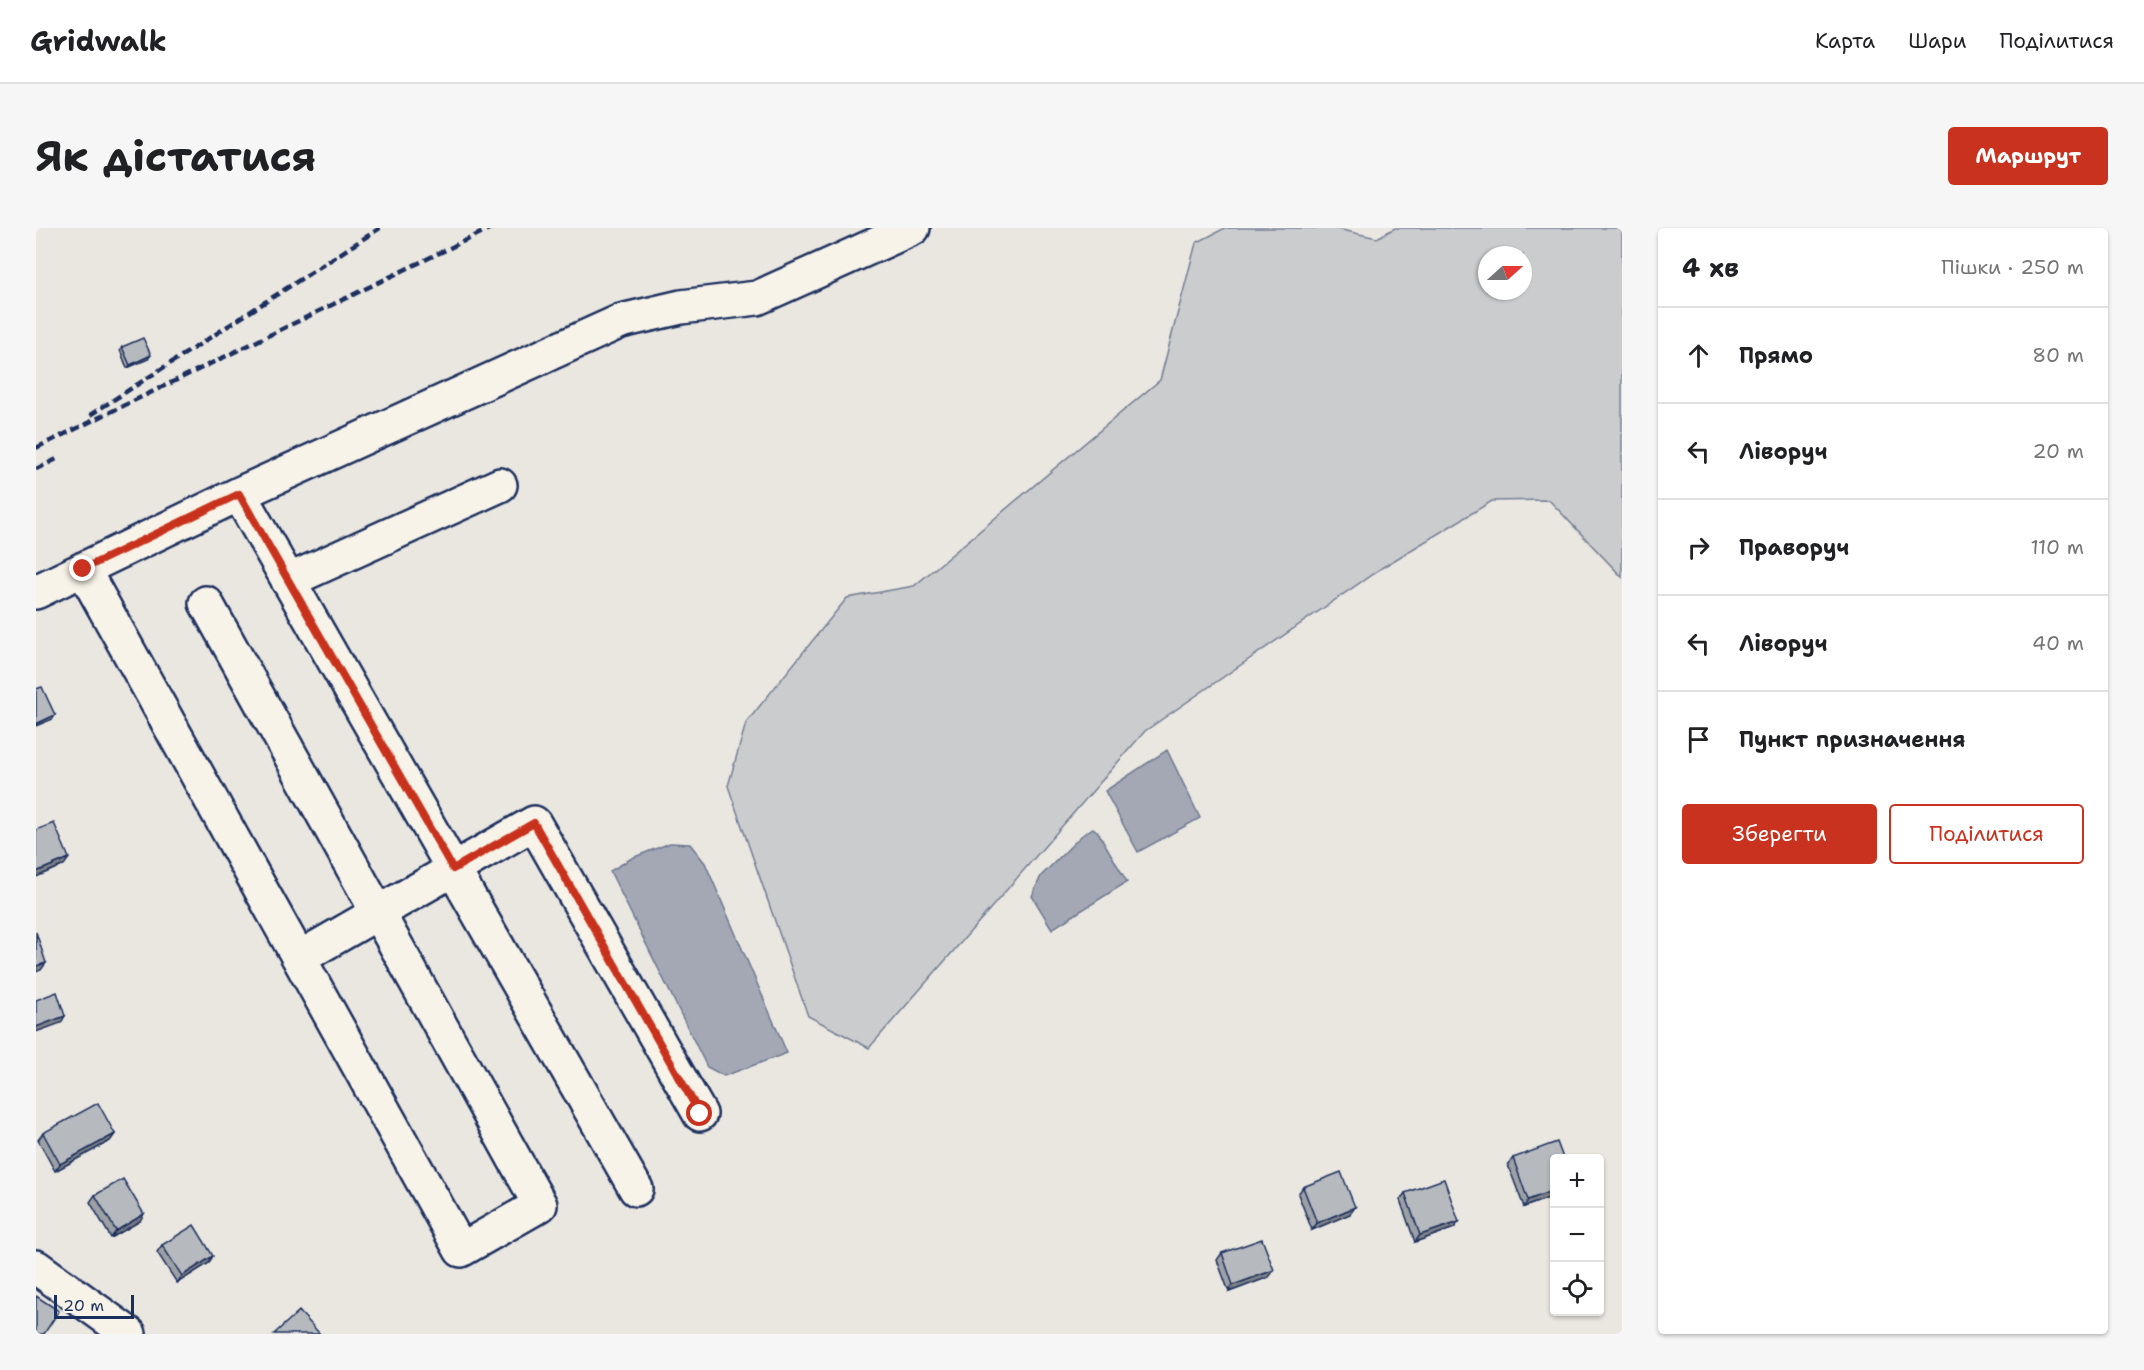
<!DOCTYPE html>
<html lang="uk">
<head>
<meta charset="utf-8">
<style>
	body { margin:0; font-family:"Shantell Sans",sans-serif; background:#f6f6f6; color:#202124 }
	.controls { position:absolute; right:18px; bottom:18px; display:grid; overflow:hidden; border-radius:6px; box-shadow:0 2px 4px #0004 }
	.controls button { width:54px; height:54px; display:grid; place-items:center; padding:0; border:0; border-bottom:2px solid #e0e0e0; background:#fff; color:#202124; font:30px sans-serif }
	.compass { position:absolute; left:1442px; top:18px; width:54px; height:54px; border-radius:50%; background:#fff; box-shadow:0 2px 4px #0004; rotate:69deg }
	.scale { position:absolute; left:18px; bottom:15px; width:80px; box-sizing:border-box; padding-left:6px; border:3px solid #1b2f5e; border-top:0; font-size:16px; line-height:21px; white-space:nowrap; color:#1b2f5e; -webkit-text-stroke:4px #f7f3e8; paint-order:stroke }
	.stop { position:absolute; width:18px; height:18px; margin:-14px; border:4px solid #c8321e; border-radius:50%; background:#fff }
	.stop.end { background:#c8321e; border-color:#fff; box-shadow:0 2px 6px #0008 }
	.list { margin:0; padding:0; list-style:none }
	h2 { display:flex; justify-content:space-between; align-items:center; height:78px; margin:0; padding:0 24px; font-size:26px }
	h2 small { font-size:20px; font-weight:400; color:#757577 }
	.list li { display:grid; grid-template-columns:39px 1fr auto; gap:18px; align-items:center; box-sizing:border-box; height:96px; padding:0 24px; border-top:2px solid #e0e0e0 }
	.list b { display:block; font-size:22px; white-space:nowrap }
	.list em { font-size:20px; font-style:normal; color:#757577 }
	.actions { display:flex; gap:12px; padding:18px 24px }
	.actions a { flex:1; padding:14px 0; border:2px solid #c8321e; border-radius:6px; text-align:center; font-size:21px; color:#c8321e }
	.actions .main { background:#c8321e; color:#fff }
	.icon { flex:none; width:33px; height:33px; fill:none; stroke:currentColor; stroke-width:2; stroke-linecap:round; stroke-linejoin:round }
	.map { position:relative; flex:none; width:1586px; height:1106px; overflow:hidden; border-radius:6px }
	header { display:flex; align-items:center; gap:36px; box-sizing:border-box; height:84px; padding:0 30px; background:#fff; border-bottom:2px solid #e0e0e0 }
	header strong { font-size:28px }
	nav { display:flex; gap:33px; margin-inline-start:auto; font-size:21px }
	.intro { display:flex; align-items:center; justify-content:space-between; box-sizing:border-box; height:144px; padding:0 36px }
	h1 { margin:0; font-size:42px }
	.button { padding:15px 27px; border-radius:6px; background:#c8321e; color:#fff; font-size:21px; font-weight:700 }
	main { display:flex; gap:36px; padding:0 36px }
	aside { flex:1; background:#fff; border-radius:6px; box-shadow:0 2px 4px #0004 }
	.map>svg:first-child { display:block }
</style>
</head>
<body>
<header>
<strong>Gridwalk</strong>
<nav><a>Карта</a><a>Шари</a><a>Поділитися</a></nav>
</header>
<div class="intro"><h1>Як дістатися</h1><a class="button">Маршрут</a></div>
<main>
<div class="map">
<svg width="1586" height="1106" viewBox="0 0 1586 1106">
	<rect width="100%" height="100%" fill="#eae7e0"/>
	<filter id="ink" filterUnits="userSpaceOnUse"><feTurbulence type="fractalNoise" baseFrequency=".0167" numOctaves="2"/><feDisplacementMap in="SourceGraphic" scale="12" xChannelSelector="R" yChannelSelector="G"/><feConvolveMatrix kernelMatrix="1 2 1 2 8 2 1 2 1" color-interpolation-filters="sRGB"/></filter>
	<g filter="url(#ink)">
		<!-- green -->
		<path fill="#cbcccd" stroke="#737e96" stroke-width="1.5" fill-rule="evenodd" d="M1189,0H1297L1341,10L1359,0H1586V349L1513,272L1456,273L1347,339L1109,503L833,820L772,788L692,558L710,495L811,370L878,358L1124,152L1160,15ZM1451,27H1487V63H1451Z"/>
		<!-- water -->
		<path fill="#a3a8b4" stroke="#6d7892" stroke-width="1.5" d="M1131,522L1164,590L1102,624L1069,563Z
			M1057,600L1062,604L1091,654L1016,701L996,668L1005,648L1045,608Z
			M634,615L654,616L669,635L751,825L688,848L671,839L574,643L596,630Z"/>
		<g fill="none" stroke-linecap="round" stroke-linejoin="round">
			<defs>
				<path id="minor" d="M203,266L600,961
					M47,341L425,1022L504,977L170,375
					M252,353L464,257
					M0,364L203,266L585,93L645,79L721,70L877,0
					M263,730L498,595L664,886
					M0,1039L93,1106"/>
			</defs>
			<!-- minor casing -->
			<use href="#minor" stroke="#1b2f5e" stroke-width="38"/>
			<!-- minor -->
			<use href="#minor" stroke="#f7f3e8" stroke-width="33"/>
			<!-- rail -->
			<path stroke="#1b2f5e" stroke-width="4.5" stroke-dasharray="9 4.5" stroke-linecap="butt" d="M54,187L344,0
				M0,220L455,0
				M0,241L23,230"/>
		</g>
		<!-- wall -->
		<path fill="#9da0a4" stroke="#1b2f5e" stroke-width="1.5" d="M86,119L112,131L91,140L84,122Z
			M7,905L79,906L74,913L19,943L2,912Z
			M1477,930L1518,968L1488,979L1472,937Z
			M1267,959L1319,979L1314,986L1276,1002L1262,966Z
			M1369,965L1418,1000L1379,1014L1364,972Z
			M59,967L104,993L75,1010L54,974Z
			M126,1017L173,1035L141,1055L121,1024Z
			M1186,1025L1238,1042L1233,1049L1193,1064L1181,1032Z"/>
		<!-- shaded-wall -->
		<path fill="#7f8286" stroke="#1b2f5e" stroke-width="1.5" d="M115,127L112,131L91,140L94,137Z
			M19,487L17,491L0,498V496Z
			M33,630L28,637L0,649V644Z
			M10,735L5,742L0,744V738Z
			M29,788L25,795L0,804V799Z
			M79,906L74,913L19,943L24,936Z
			M1518,962V968L1488,979L1492,972Z
			M1319,979L1314,986L1276,1002L1281,995Z
			M108,986L104,993L75,1010L80,1003Z
			M1423,994L1418,1000L1379,1014L1384,1007Z
			M177,1028L173,1035L141,1055L146,1048Z
			M1238,1042L1233,1049L1193,1064L1197,1057Z"/>
		<!-- building -->
		<path fill="#b6babf" stroke="#1b2f5e" stroke-width="1.5" d="M107,110L115,127L94,137L86,119Z
			M6,459L19,487L0,496V461Z
			M18,595L33,630L0,644V602Z
			M0,704L10,735L0,738Z
			M21,764L29,788L0,799V772Z
			M62,875L79,906L24,936L7,905Z
			M1521,914L1527,930H1518V962L1492,972L1477,930Z
			M1305,944L1319,979L1281,995L1267,959Z
			M87,951L108,986L80,1003L59,967Z
			M1408,951L1423,994L1384,1007L1369,965Z
			M158,997L177,1028L146,1048L126,1017Z
			M1226,1011L1238,1042L1197,1057L1186,1025Z
			M0,1068L23,1083L8,1106H0Z
			M263,1083L284,1106H238Z"/>
	</g>
	<g fill="none" stroke-linecap="round" stroke-linejoin="round" filter="url(#ink)">
		<!-- route -->
		<path stroke="#c8321e" stroke-width="8" d="M47,341L203,266L417,641L498,595L664,886"/>
	</g>
</svg>
<div class="controls">
<button>+</button>
<button>−</button>
<button><svg class="icon" aria-label="locate" viewBox="0 0 24 24"><circle cx="12" cy="12" r="6"/><path d="M12 2v4M12 18v4M2 12h4M18 12h4"/></svg></button>
</div>
<svg class="compass" viewBox="-18 -18 36 36"><path d="M0-13l5 13h-10z" fill="#e53935"/><path d="M0 13l5-13h-10z" fill="#757577"/></svg>
<div class="scale">20 m</div>
<div class="stop" style="left:664px;top:886px"></div>
<div class="stop end" style="left:47px;top:341px"></div>
</div>
<aside>
<h2>4 хв<small>Пішки · 250 m</small></h2>
<ul class="list">
<li><svg class="icon" aria-label="ahead" viewBox="0 0 24 24"><path d="M12 20V5M6 11l6-6 6 6"/></svg><div><b>Прямо</b></div><em>80 m</em></li>
<li><svg class="icon" aria-label="left" viewBox="0 0 24 24"><path d="M17 20v-9H6M10 6l-5 5 5 5"/></svg><div><b>Ліворуч</b></div><em>20 m</em></li>
<li><svg class="icon" aria-label="right" viewBox="0 0 24 24"><path d="M7 20v-9h11M14 6l5 5-5 5"/></svg><div><b>Праворуч</b></div><em>110 m</em></li>
<li><svg class="icon" aria-label="left" viewBox="0 0 24 24"><path d="M17 20v-9H6M10 6l-5 5 5 5"/></svg><div><b>Ліворуч</b></div><em>40 m</em></li>
<li><svg class="icon" aria-label="arrive" viewBox="0 0 24 24"><path d="M6 21V4h12l-3 4 3 4H6"/></svg><div><b>Пункт призначення</b></div></li>
</ul>
<div class="actions"><a class="main">Зберегти</a><a>Поділитися</a></div>
</aside>
</main>
</body>
</html>
